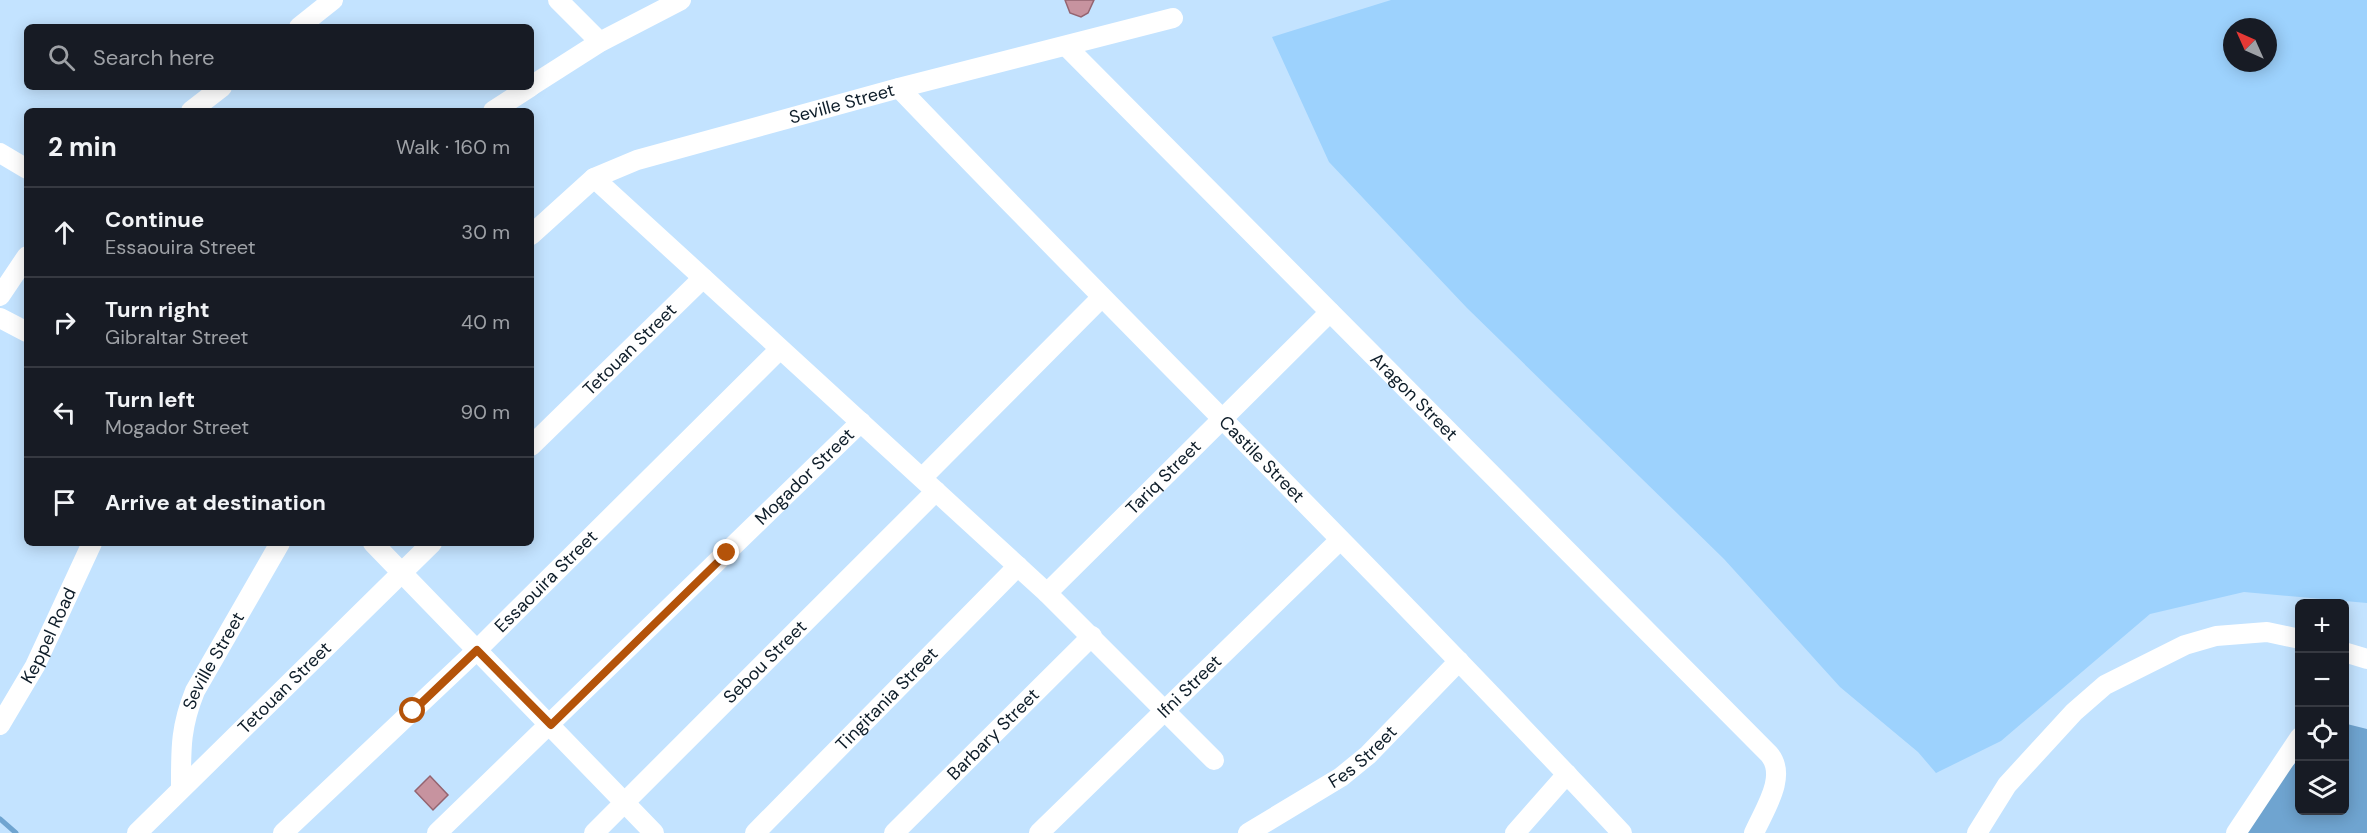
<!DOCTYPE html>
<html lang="en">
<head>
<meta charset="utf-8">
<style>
	body { margin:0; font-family:"DM Sans",sans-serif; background:#242831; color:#f1f3f6 }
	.controls { position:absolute; right:18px; bottom:18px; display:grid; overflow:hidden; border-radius:9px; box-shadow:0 3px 15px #0003 }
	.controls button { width:54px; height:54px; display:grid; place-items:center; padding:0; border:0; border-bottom:2px solid #363941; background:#171b24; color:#f1f3f6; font:30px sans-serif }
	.compass { position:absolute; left:2223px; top:18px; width:54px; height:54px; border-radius:50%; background:#171b24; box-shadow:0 3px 15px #0003; rotate:315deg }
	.stop { position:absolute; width:18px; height:18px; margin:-14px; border:4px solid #b45309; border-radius:50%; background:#fff }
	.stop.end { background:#b45309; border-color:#fff; box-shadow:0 2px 6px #0008 }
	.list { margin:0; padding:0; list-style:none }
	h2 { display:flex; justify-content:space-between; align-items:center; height:78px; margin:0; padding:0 24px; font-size:26px }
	h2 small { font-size:20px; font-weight:400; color:#9ea1a6 }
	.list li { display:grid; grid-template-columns:39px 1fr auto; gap:18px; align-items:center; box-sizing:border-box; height:90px; padding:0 24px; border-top:2px solid #363941 }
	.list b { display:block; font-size:22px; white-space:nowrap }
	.list p { margin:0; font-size:20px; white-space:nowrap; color:#9ea1a6 }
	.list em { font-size:20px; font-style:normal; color:#9ea1a6 }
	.icon { flex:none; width:33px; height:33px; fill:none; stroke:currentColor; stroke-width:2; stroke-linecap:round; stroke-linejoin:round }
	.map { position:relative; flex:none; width:2367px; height:833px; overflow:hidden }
	.search { position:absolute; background:#171b24; box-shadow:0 3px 15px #0003; left:24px; top:24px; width:510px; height:66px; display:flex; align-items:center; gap:15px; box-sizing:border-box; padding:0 21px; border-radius:9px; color:#9ea1a6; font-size:22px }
	.panel { position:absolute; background:#171b24; box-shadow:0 3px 15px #0003; left:24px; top:108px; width:510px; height:438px; border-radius:9px }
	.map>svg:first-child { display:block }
</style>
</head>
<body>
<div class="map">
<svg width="2367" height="833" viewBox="0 0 2367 833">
	<rect width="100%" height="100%" fill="#c3e3ff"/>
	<!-- green -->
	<path fill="#9dd2fd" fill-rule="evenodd" d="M1391,0H2367V603L2244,592L2150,614L2001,741L1936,773L1918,752L1840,687L1724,559L1467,308L1329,162L1272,37ZM2232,27H2268V63H2232Z"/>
	<!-- water -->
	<path fill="#6fa4d0" d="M2347,724L2367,729V833H2237L2280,779L2299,759L2300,810H2344L2345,725Z"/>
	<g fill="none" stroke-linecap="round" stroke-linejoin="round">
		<!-- stream -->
		<path stroke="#6fa4d0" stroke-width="5" d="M0,819L16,833"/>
	</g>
	<!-- building -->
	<path fill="#c7939f" stroke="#946470" stroke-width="1.5" d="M1065,0H1094L1088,13L1081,17L1070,13Z
		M430,776L448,795L433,810L415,791Z"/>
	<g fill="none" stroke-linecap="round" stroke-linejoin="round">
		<!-- minor -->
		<g stroke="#fff" stroke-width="20">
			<path d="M558,0L600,42"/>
			<path d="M299,27L333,0"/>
			<path id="s1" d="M1066,46L1769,754C1788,776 1764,810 1754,833"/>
			<path d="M531,86L600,42L681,0"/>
			<path id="s2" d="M899,88C1138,337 1386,580 1622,833"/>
			<path d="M191,111L222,87"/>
			<path d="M493,111L530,87"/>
			<path d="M0,153L27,169"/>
			<path d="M594,178L1047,593L1214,760"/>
			<path id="s3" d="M531,235L594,178L637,160L899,88L1173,18"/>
			<path d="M0,296L27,256"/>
			<path d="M0,318L27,332"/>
			<path id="s4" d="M531,446L703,278"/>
			<path d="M922,478L1101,298"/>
			<path d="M373,543L654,833"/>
			<path id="s5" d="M1047,593L1330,312"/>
			<path d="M2344,652L2367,659"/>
			<path id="s6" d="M0,725L35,666L92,543"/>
			<path id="s7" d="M181,789C181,750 180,728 195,691L280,543"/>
			<path id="s8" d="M137,833L432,543"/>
			<path id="s9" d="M283,833L477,650L780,349"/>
			<path id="s10" d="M437,833L861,422"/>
			<path id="s11" d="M594,833L936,491"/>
			<path id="s12" d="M755,833L1018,566"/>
			<path id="s13" d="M894,833L1092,636"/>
			<path id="s14" d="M1039,833L1340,540"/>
			<path id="s15" d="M1248,833L1341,777L1368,755L1459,661"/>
			<path d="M1515,833L1567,774"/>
			<path d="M1977,833L2007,785L2074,712L2105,685L2185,645L2216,636L2267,632L2300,639"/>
			<path d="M2236,833L2300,737"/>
		</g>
	</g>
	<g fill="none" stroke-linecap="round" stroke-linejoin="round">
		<!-- route -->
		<path stroke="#b45309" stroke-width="8" d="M413,711L477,650L551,725L727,553"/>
	</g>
	<g text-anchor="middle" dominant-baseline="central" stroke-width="4.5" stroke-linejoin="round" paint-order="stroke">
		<!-- street labels -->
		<g font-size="18" fill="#0e1d29" stroke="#c3e3ff">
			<text stroke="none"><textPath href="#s3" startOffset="344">Seville Street</textPath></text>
			<text stroke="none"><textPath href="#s4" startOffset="138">Tetouan Street</textPath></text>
			<text stroke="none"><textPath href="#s1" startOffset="494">Aragon Street</textPath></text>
			<text stroke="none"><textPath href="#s2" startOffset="519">Castile Street</textPath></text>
			<text stroke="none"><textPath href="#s10" startOffset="512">Mogador Street</textPath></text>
			<text stroke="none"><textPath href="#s5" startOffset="164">Tariq Street</textPath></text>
			<text stroke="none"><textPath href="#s9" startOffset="364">Essaouira Street</textPath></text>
			<text stroke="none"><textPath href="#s6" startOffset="102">Keppel Road</textPath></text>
			<text stroke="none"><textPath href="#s7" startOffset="135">Seville Street</textPath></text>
			<text stroke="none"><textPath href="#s11" startOffset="242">Sebou Street</textPath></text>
			<text stroke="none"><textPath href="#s14" startOffset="210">Ifni Street</textPath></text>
			<text stroke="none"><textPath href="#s8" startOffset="207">Tetouan Street</textPath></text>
			<text stroke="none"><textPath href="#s12" startOffset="188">Tingitania Street</textPath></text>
			<text stroke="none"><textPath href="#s13" startOffset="140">Barbary Street</textPath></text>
			<text stroke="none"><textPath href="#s15" startOffset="138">Fes Street</textPath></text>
		</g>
	</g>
</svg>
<div class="controls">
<button>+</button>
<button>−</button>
<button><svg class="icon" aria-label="locate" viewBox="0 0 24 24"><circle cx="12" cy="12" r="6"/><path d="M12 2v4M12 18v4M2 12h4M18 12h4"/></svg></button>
<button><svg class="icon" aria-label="layers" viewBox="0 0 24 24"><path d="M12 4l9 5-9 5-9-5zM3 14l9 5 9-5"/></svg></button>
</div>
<svg class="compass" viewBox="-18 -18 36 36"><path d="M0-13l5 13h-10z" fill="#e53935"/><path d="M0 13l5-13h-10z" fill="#9ea1a6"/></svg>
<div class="stop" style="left:413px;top:711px"></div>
<div class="stop end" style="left:727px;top:553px"></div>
<div class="search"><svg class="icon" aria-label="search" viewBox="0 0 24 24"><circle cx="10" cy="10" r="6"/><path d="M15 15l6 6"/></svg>Search here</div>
<section class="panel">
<h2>2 min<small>Walk · 160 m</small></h2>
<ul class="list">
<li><svg class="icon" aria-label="ahead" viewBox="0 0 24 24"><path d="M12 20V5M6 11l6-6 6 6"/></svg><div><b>Continue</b><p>Essaouira Street</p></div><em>30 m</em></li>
<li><svg class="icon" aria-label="right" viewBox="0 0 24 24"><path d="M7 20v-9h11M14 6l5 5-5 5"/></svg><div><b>Turn right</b><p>Gibraltar Street</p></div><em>40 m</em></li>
<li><svg class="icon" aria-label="left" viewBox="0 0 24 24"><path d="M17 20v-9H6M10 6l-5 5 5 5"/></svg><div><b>Turn left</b><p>Mogador Street</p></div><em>90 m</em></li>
<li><svg class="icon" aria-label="arrive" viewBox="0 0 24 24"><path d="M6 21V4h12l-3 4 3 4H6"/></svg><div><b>Arrive at destination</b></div></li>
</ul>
</section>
</div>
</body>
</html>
